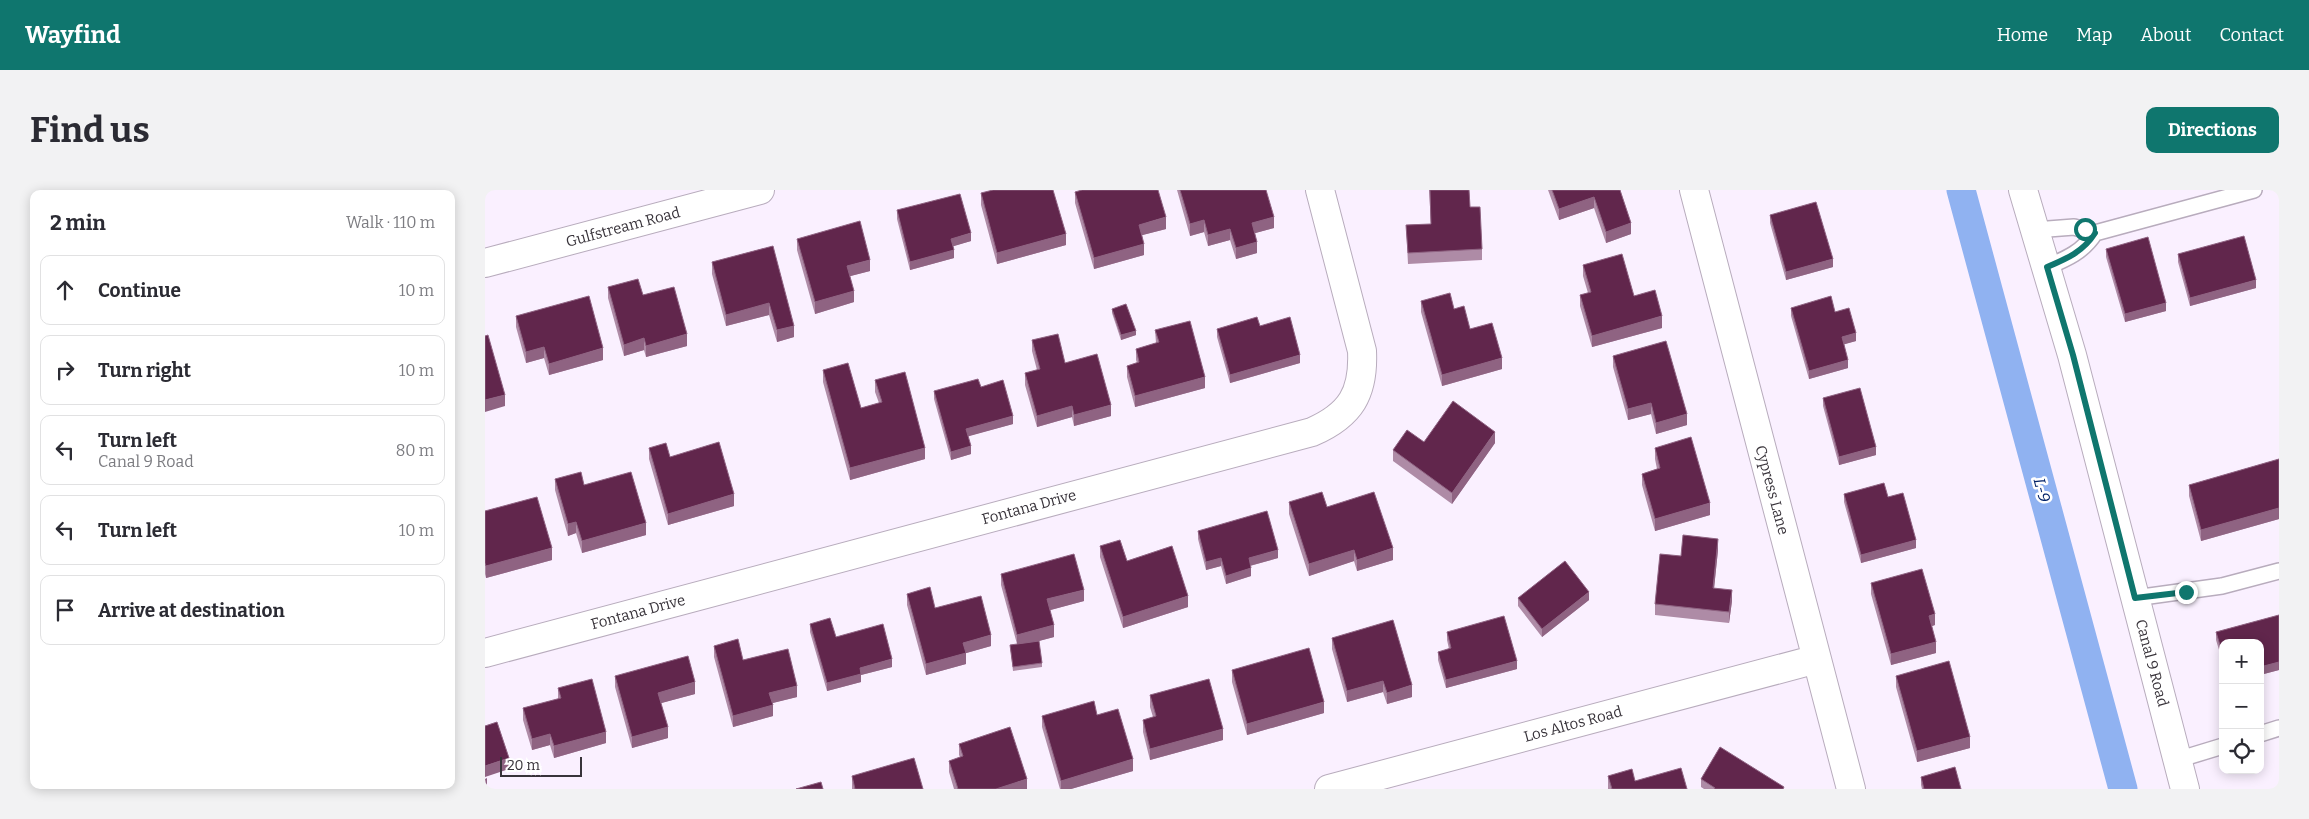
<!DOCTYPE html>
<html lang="en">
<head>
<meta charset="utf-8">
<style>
	body { margin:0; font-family:Bitter,serif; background:#f2f2f3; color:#2b2b33 }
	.controls { position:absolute; right:15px; bottom:15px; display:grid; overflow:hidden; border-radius:10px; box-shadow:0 2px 12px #0003 }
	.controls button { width:45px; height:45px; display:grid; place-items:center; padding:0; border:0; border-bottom:1px solid #e1e1e2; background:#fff; color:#2b2b33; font:25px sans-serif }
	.scale { position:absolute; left:15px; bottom:12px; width:82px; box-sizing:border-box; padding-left:5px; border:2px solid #38333a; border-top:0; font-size:14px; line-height:18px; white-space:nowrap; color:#38333a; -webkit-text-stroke:4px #fff; paint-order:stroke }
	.stop { position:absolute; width:15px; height:15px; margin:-11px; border:4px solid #0f766e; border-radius:50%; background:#fff }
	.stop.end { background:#0f766e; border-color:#fff; box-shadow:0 1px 5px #0008 }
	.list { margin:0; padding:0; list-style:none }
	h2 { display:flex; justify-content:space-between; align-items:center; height:65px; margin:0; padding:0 20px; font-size:21px }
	h2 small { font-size:16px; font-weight:400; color:#7c7c81 }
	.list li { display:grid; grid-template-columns:32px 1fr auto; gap:15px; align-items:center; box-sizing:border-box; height:70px; margin:0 10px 10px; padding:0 10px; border:1px solid #e1e1e2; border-radius:10px }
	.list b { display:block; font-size:19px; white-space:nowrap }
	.list p { margin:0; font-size:16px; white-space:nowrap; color:#7c7c81 }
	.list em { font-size:16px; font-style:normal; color:#7c7c81 }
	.icon { flex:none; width:28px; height:28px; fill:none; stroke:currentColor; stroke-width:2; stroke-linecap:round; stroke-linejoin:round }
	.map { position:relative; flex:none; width:1794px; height:599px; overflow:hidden; border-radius:10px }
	header { display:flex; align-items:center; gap:30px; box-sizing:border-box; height:70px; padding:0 25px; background:#0f766e; color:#fff }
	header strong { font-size:24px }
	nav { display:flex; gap:28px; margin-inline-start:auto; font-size:18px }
	.intro { display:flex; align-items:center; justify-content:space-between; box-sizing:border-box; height:120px; padding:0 30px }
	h1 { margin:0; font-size:35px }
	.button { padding:12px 22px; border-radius:10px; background:#0f766e; color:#fff; font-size:18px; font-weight:700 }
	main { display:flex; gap:30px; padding:0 30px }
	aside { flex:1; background:#fff; border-radius:10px; box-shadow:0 2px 12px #0003 }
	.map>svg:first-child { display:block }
</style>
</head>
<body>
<header>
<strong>Wayfind</strong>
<nav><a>Home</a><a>Map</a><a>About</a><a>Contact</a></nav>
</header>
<div class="intro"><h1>Find us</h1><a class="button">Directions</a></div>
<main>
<aside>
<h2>2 min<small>Walk · 110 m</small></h2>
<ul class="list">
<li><svg class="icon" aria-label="ahead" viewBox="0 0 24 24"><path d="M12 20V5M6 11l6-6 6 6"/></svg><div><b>Continue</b></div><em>10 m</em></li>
<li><svg class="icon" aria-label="right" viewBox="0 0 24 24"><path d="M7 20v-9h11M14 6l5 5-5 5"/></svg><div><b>Turn right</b></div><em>10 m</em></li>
<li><svg class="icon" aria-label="left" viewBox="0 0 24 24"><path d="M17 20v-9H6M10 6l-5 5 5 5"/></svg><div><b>Turn left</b><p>Canal 9 Road</p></div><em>80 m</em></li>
<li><svg class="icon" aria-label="left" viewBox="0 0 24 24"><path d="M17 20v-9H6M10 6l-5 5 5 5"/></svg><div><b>Turn left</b></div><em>10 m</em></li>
<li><svg class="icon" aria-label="arrive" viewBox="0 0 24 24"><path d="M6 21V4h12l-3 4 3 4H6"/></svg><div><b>Arrive at destination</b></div></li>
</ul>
</aside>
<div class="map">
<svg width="1794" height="599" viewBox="0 0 1794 599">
	<rect width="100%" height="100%" fill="#faf0ff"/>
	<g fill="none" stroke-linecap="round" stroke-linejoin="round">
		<!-- canal -->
		<path stroke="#90b2f1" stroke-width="29" d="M1476,0L1638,599"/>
		<defs>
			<path id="service" d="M1550,40L1589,37L1610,43C1598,62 1581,69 1562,77
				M1610,43L1769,0
				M1650,408L1737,396L1794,381
				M1775,544L1794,538
				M1692,570L1738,556"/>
			<path id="minor" d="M1209,0L1366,599
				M1538,0L1587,165L1700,599
				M0,73L275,0
				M0,463L827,242C866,225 879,203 877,161L835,0
				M844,599L1332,469"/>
		</defs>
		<!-- service casing -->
		<use href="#service" stroke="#b8acbd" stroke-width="18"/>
		<!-- minor casing -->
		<use href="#minor" stroke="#b8acbd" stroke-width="30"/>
		<!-- service -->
		<use href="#service" stroke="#fff" stroke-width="15"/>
		<!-- minor -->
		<use href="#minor" stroke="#fff" stroke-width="28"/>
	</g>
	<!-- wall -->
	<path fill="#ae8ba6" d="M692,0H781L789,38L770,43L772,63L751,69L745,50L723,56L719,42L705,46Z
		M944,0H984L985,17L997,59V70L923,74L921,35L946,34Z
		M1063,0H1135L1146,44L1121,53L1109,18L1074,30Z
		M590,2L681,39L657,45L659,65L609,79L590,13Z
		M496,3L581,55L512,74L496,15Z
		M412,20L486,51L468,56L469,68L425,80L412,29Z
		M1285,25L1348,77L1301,90L1285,33Z
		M312,49L385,81L365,86L369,112L330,124L312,60Z
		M288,56L309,147L292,152L284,125L241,136L227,84V72Z
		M1621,59L1681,121L1640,132L1621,67Z
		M1693,64L1771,98L1705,116L1693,72Z
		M1098,75L1149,106L1177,138L1107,157L1095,116V105L1103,103L1098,86Z
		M123,97L158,105L202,156L161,167L159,160L139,166L123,108Z
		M936,111L969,119L1017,179L957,196L936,122Z
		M1306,118L1350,122L1371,151L1359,154L1363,178L1324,189L1306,126Z
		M627,119L651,145L636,150L627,123Z
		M31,126L118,170L64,185L59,168L41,173L31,137Z
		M775,136L815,173L745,193L732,147V139Z
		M670,140L720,198L650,217L642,187V176L652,173L651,170V159L671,153Z
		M547,150L580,173L626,226L589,236L587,227L552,237L540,195V183L552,180L547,161Z
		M1128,166L1202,235L1171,244L1166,224L1143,230L1128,177Z
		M338,180L376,218L394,213L390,202V190L440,269L365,290L338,192Z
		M496,197L528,234L483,246L486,264L466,270L449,209V201Z
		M1338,208L1391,265L1354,275L1338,216Z
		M1010,253L967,314L908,271V260Z
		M164,258L185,267L249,316L183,335L164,269Z
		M1170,258L1225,325L1170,341L1157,295V284L1172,279L1170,269Z
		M1794,269V329L1716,351L1704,306V295Z
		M70,289L99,295L161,345L97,363L91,343L83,346L70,300Z
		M1359,304L1403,307L1431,358L1376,373L1359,312Z
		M804,312L842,317L908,370L872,381L869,371L824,386L804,324Z
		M0,321L67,370L1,388L0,384Z
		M713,341L793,368L765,376L766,386L741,394L736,376L721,380L713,349Z
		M615,356L642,371L703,417L638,438L615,367Z
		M1233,360L1229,398L1247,411L1244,433L1170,425V414L1196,366Z
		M516,384L599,411L565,420L569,447L553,451L557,473V477L528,481L525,455L532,454L516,395Z
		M1386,393L1450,435L1447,436L1451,463L1406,475L1386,404Z
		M422,404L450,418L506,456L481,463V474L441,485L422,415Z
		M1033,408L1104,410L1057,447L1033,416Z
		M1794,425V480L1775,485V453H1738V473L1731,450V442Z
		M325,434L351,447L407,477L376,485V492L342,501L325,442Z
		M962,442L1032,479L961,498L953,470V462L964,459L962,450Z
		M847,448L927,507L902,514L898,502L862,512L847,459Z
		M229,456L258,470L312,507L287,513L288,526L248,537L229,467Z
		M747,480L839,523L762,545L747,492Z
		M130,486L210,504L176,513L183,548L147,558L130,497Z
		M1411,486L1485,558L1432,572L1411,497Z
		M73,498L121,553L69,568L65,555L47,560L38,530V518L73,509Z
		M665,505L738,550L665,570L658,542V530L668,527L665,517Z
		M612,525L648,581L586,599H575L557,537V526Z
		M474,554L542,599H469L464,582V571L475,567L474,565Z
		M367,586L438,599H367Z
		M1123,586L1150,591L1202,599H1123Z
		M1436,587L1476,599H1437L1436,595Z
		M1216,589L1299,599H1219L1216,597Z"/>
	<!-- shaded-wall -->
	<path fill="#8f6382" d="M1109,7V18L1074,30V19Z
		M681,27V39L654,46V35Z
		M789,27V38L767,44V33Z
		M719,30V42L705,46V34Z
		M1146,33V44L1121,53V42Z
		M745,39V50L723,56V45Z
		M486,43V51L466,57V49Z
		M581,44V55L512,74V63Z
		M772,52V63L751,69V58Z
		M659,54V65L609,79V68Z
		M469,60V68L425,80V72Z
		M1348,69V77L1301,90V82Z
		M385,70V81L362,87V76Z
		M1771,90V98L1705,116V108Z
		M369,101V112L330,124V112Z
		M284,113V125L241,136V125Z
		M1681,113V121L1640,132V124Z
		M1177,126V138L1107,157V146Z
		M309,136V147L292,152V140Z
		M651,141V145L636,150V145Z
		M1371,143V151L1357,155V147Z
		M202,144V156L161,167V156Z
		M159,148V160L139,166V155Z
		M59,157V168L41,173V162Z
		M118,158V170L64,185V174Z
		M815,165V173L745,193V185Z
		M1017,168V179L957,196V185Z
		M1363,170V178L1324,189V181Z
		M720,187V198L650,217V206Z
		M20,205V216L0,222V210Z
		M1166,213V224L1143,230V219Z
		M626,215V226L589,236V225Z
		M587,216V227L552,237V226Z
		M1202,224V235L1171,244V233Z
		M528,226V234L481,247V239Z
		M1010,242V253L967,314V303Z
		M486,256V264L466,270V262Z
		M1391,257V265L1354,275V267Z
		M440,258V269L365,290V278Z
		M249,304V316L183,335V324Z
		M1225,313V325L1170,341V329Z
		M1794,318V329L1716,351V340Z
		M91,332V343L83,346V334Z
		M161,333V345L97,363V351Z
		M1233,349V360L1228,409V398Z
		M1431,350V358L1376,373V365Z
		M67,358V370L1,388V376Z
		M908,358V370L872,381V370Z
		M793,360V368L764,376V368Z
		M869,360V371L824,386V374Z
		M736,368V376L721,380V372Z
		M766,378V386L741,394V386Z
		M599,400V411L562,421V409Z
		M1247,400V411L1244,433V422Z
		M1104,402V410L1057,447V439Z
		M703,406V417L638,438V427Z
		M1450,424V435L1444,437V426Z
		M569,435V447L532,457V445Z
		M506,445V456L478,464V453Z
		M1451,452V463L1406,475V464Z
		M481,463V474L441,485V474Z
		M407,469V477L376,485V492L342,501V493L375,478Z
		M1032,471V479L961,498V490Z
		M1794,472V480L1775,485V477Z
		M898,491V502L862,512V501Z
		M210,492V504L173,514V503Z
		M927,495V507L902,514V503Z
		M312,496V507L284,514V503Z
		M839,512V523L762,545V534Z
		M288,515V526L248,537V526Z
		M183,537V548L147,558V547Z
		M738,539V550L665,570V559Z
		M121,542V553L69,568V556Z
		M65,544V555L47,560V549Z
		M1485,547V558L1432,572V561Z
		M24,568V579L0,587V576Z
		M648,569V581L586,599H576V591Z
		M2,588V599H0V589Z
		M542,589V599H511Z"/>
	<!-- building -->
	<path fill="#61264c" stroke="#8f6382" d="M508,0H568L581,44L512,63L496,3Z
		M597,0H673L681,27L654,35L659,54L609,68L590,2Z
		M695,0H781L789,27L767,33L772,52L751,58L745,39L723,45L719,30L705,34Z
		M945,0H984L985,17H995L997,59L923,63L921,35L946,34Z
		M1067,0H1135L1146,33L1121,42L1109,7L1074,19Z
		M475,4L486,43L466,49L469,60L425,72L412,20Z
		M1331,12L1348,69L1301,82L1285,25Z
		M375,31L385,70L362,76L369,101L330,112L312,49Z
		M1759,46L1771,90L1705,108L1693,64Z
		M1663,47L1681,113L1640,124L1621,59Z
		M288,56L309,136L292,140L284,113L241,125L227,72Z
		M1137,64L1149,106L1170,100L1177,126L1107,146L1095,105L1106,102L1098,75Z
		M153,89L158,105L189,97L202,144L161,156L159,148L139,155L123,97Z
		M965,103L969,119L979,116L985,139L1007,133L1017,168L957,185L936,111Z
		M104,106L118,158L64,174L59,157L41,162L31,126Z
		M1346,106L1350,122L1364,118L1371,143L1357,147L1363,170L1324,181L1306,118Z
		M641,114L651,141L636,145L627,119Z
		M772,127L775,136L805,127L815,165L745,185L732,139Z
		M705,131L720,187L650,206L642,176L654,172L651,159L674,152L670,140Z
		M573,144L580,173L612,164L626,215L589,225L587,216L552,226L540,183L555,179L547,150Z
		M3,145L20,205L0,210V146Z
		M1181,151L1202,224L1171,233L1166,213L1143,219L1128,166Z
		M363,173L376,218L397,212L390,190L420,182L440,258L365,278L338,180Z
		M493,189L496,197L518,190L528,226L481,239L486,256L466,262L449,201Z
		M1375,198L1391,257L1354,267L1338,208Z
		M968,211L1010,242L967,303L908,260L922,240L939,252Z
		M1206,247L1225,313L1170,329L1157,284L1175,278L1170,258Z
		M234,252L249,304L183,324L164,258L181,253L185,267Z
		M1794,269V318L1716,340L1704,295Z
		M96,282L99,295L146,282L161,333L97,351L91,332L83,334L70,289Z
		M1399,293L1403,307L1418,303L1431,350L1376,365L1359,304Z
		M837,302L842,317L889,302L908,358L872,370L869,360L824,374L804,312Z
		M52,307L67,358L1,376L0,373V321Z
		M782,321L793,360L764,368L766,378L741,386L736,368L721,372L713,341Z
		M1198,345L1233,349L1228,398L1247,400L1244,422L1170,414L1175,364L1196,366Z
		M635,350L642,371L687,356L703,406L638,427L615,356Z
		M589,364L599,400L562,409L569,435L532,445L516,384Z
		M1080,371L1104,402L1057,439L1033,408Z
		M1437,379L1450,424L1444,426L1451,452L1406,464L1386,393Z
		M445,397L450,418L496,406L506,445L478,453L481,463L441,474L422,404Z
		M1794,425V472L1775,477V453H1738V465L1731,442Z
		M1019,426L1032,471L961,490L953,462L966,458L962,442Z
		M345,428L351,447L398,434L407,469L375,478L376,484L342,493L325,434Z
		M908,430L927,495L902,503L898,491L862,501L847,448Z
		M253,449L258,470L303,459L312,496L284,503L288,515L248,526L229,456Z
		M554,451L557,473L528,477L525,455Z
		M824,458L839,512L762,534L747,480Z
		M203,466L210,492L173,503L183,537L147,547L130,486Z
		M1464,471L1485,547L1432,561L1411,486Z
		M107,489L121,542L69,556L65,544L47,549L38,518L76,508L73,498Z
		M724,489L738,539L665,559L658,530L671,526L665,505Z
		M609,511L612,525L633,519L648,569L576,591L557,526Z
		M12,532L24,568L0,576V536Z
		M525,537L542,589L511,599H473L464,571L478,566L474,554Z
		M1235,557L1299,597L1298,599H1229L1230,598L1216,589Z
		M429,568L438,599H370L367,586Z
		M1470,577L1476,599H1439L1436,587Z
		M1196,578L1202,599H1127L1123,586L1147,579L1150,591Z
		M336,592L338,599H311Z"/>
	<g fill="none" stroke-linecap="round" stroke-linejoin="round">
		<!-- route -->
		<path stroke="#0f766e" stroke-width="6" d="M1600,39L1610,43C1598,62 1581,69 1562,77L1588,165L1650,408L1701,402"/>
	</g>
	<g text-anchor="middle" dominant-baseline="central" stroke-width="5" stroke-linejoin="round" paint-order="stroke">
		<!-- street labels -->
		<g font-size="15" fill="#38333a" stroke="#fff">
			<text transform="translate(138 37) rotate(-15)">Gulfstream Road</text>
			<text transform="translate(1287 300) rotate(75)">Cypress Lane</text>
			<text transform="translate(544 317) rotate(-15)">Fontana Drive</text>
			<text transform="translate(153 422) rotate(-15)">Fontana Drive</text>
			<text transform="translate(1667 473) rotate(75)">Canal 9 Road</text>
			<text transform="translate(1088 534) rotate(-15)">Los Altos Road</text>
		</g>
		<!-- water labels -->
		<g font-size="16" font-style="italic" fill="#022268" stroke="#fff">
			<text transform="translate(1557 300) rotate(75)">L-9</text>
		</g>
	</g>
</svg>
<div class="controls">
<button>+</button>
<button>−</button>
<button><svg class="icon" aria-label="locate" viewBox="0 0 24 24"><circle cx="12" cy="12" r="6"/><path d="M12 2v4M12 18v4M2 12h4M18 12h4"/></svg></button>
</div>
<div class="scale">20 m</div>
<div class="stop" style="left:1600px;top:39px"></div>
<div class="stop end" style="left:1701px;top:402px"></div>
</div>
</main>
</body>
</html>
